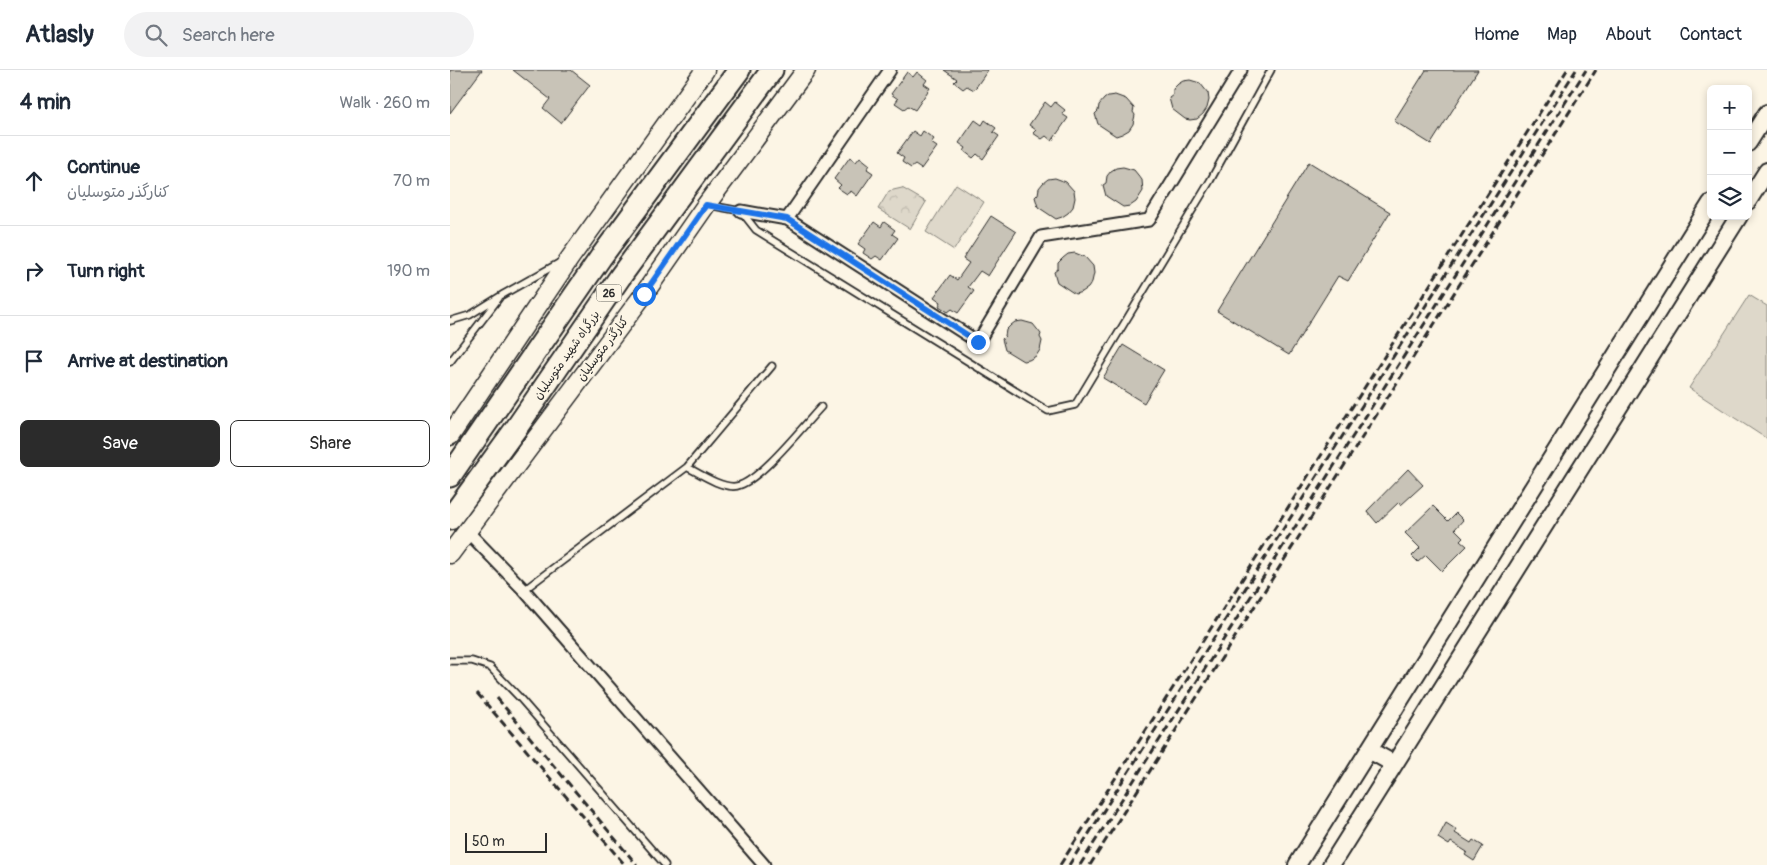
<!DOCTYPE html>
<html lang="en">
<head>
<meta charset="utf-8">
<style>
	body { margin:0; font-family:Pangolin,"Playpen Sans Arabic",sans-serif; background:#f2f2f3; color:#1f2937 }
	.controls { position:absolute; right:15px; top:15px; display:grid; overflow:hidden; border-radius:8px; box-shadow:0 2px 8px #0003 }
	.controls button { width:45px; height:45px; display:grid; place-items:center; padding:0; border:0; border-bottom:1px solid #e0e1e3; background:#fff; color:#1f2937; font:25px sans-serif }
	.scale { position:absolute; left:15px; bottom:12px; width:82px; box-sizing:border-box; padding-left:5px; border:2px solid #2b2b2b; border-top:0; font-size:14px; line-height:18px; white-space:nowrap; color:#2b2b2b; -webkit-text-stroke:4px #fcf5e5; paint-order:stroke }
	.stop { position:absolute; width:15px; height:15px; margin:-11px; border:4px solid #1a73e8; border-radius:50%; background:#fff }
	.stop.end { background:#1a73e8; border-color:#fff; box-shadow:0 1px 5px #0008 }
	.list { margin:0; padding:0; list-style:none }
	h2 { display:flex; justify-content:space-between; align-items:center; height:65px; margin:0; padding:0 20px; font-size:21px }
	h2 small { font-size:16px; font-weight:400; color:#747a83 }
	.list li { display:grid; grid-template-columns:32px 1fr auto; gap:15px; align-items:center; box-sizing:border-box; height:90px; padding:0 20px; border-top:1px solid #e0e1e3 }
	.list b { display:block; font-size:19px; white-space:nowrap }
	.list p { margin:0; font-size:16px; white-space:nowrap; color:#747a83 }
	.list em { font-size:16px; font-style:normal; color:#747a83 }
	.actions { display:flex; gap:10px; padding:15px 20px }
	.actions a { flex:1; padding:11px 0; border:1px solid #2b2b2b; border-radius:8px; text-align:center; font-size:18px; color:#2b2b2b }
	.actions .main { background:#2b2b2b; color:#fff }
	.icon { flex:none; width:28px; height:28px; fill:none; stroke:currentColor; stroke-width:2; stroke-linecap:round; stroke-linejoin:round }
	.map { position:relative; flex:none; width:1317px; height:795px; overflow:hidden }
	header { display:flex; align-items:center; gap:30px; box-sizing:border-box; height:70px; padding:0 25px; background:#fff; border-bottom:1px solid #e0e1e3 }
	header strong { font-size:24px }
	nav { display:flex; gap:28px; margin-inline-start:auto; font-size:18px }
	.search { width:350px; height:45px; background:#f2f2f3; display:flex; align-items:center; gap:12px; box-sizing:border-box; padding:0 18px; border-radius:28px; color:#747a83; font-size:19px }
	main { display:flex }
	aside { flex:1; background:#fff }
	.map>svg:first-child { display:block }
</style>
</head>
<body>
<header>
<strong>Atlasly</strong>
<div class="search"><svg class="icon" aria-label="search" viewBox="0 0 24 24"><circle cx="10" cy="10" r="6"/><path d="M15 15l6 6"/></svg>Search here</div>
<nav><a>Home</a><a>Map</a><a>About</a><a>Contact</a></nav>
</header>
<main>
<aside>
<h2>4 min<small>Walk · 260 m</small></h2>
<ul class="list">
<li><svg class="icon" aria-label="ahead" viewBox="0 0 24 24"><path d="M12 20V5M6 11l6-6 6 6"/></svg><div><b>Continue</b><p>کنارگذر متوسلیان</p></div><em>70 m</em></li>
<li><svg class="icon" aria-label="right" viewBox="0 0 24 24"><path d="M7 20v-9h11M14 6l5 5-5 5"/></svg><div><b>Turn right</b></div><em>190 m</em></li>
<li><svg class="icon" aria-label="arrive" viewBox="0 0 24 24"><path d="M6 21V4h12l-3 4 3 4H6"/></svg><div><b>Arrive at destination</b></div></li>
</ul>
<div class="actions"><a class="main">Save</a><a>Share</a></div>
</aside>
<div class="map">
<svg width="1317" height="795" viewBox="0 0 1317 795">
	<defs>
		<pattern id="park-crowns" width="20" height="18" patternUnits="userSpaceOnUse" patternTransform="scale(1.25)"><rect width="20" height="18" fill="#ded8ca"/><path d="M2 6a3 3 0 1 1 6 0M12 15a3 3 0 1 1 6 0" fill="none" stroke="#bfbaae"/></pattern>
	</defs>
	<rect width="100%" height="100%" fill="#fcf5e5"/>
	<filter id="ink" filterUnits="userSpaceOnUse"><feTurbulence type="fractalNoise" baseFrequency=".02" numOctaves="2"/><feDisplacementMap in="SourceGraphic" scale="10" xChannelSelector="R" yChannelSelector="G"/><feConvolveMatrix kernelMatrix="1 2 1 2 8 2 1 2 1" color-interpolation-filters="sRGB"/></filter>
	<g filter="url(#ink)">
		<!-- park -->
		<path fill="url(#park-crowns)" stroke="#84827a" d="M452,118L476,132L460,159L428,139L439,121Z"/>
		<!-- garden -->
		<path fill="#ded8ca" stroke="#84827a" d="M506,114L534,132L504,180L476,162Z
			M1299,225L1317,236V369L1239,318Z"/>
		<!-- building -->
		<path fill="#c8c3b7" stroke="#2b2b2b" d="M0,0H32L0,43Z
			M63,0H121L140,15L111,53L93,38L100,29Z
			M494,0H538L524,20L517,16L513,19L504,12L507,9Z
			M976,0H1028L981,74L944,51Z
			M457,2L463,7L467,2L477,10L474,14L480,18L465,40L458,36L454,39L445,33L448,29L441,24Z
			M740,10L750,13L758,23L759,30L757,38L753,44L747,49L740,50L735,49L722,39L719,28L723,25V19L728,14L733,11Z
			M665,25L676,29L684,38L683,42L685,45L683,54L679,60L672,64L666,66L648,54L645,44L648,41L649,35L654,29L658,26Z
			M595,32L601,37L605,32L615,40L612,44L618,48L602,71L596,66L592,69L583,63L586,60L579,55Z
			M525,50L532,55L535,50L546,58L543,62L549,66L533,89L527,84L523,88L514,81L516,78L509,73Z
			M463,61L470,66L473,61L484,69L481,73L487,77L471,99L465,95L461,98L452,92L454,88L447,83Z
			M400,87L406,92L410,87L420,95L417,99L423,103L407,126L401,121L397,124L388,118L391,115L384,109Z
			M859,92L940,142L898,211L888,206L839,285L767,241Z
			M673,97L684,100L692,110L693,121L686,132L680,136L673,137L656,126L653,115L656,113L657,106L661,101L666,98Z
			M605,108L616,112L624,121L625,128L623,137L618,143L612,147L606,149L588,137L585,127L588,124L589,118L593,113L598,109Z
			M541,146L566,162L538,206L530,201L518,217L524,221L508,243L502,239L498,242L489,236L491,232L484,227L500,205L507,210L519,193L513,189Z
			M424,152L431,157L434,152L445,160L442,164L448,168L432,190L426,186L422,189L413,183L415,179L408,174Z
			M625,183L635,187L643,196L644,203L642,212L638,218L632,222L625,224L607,212L604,202L608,199V193L613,188L618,184Z
			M572,251L583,254L591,264L590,267L592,271L590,280L586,286L579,290L573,291L555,280L552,269L555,266L556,260L561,255L565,252Z
			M673,275L714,300L694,333L653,308Z
			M958,399L973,415L951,435L949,432L927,453L917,441Z
			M983,436L998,451L1006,443L1013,450L1005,459L1013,467L1010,470L1017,476L992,501L976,485L968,492L962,486L970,478L955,463Z
			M996,753L1007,760L1005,763L1021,773L1023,770L1033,776L1024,791L1015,785L1017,782L1001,772L999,775L988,768Z"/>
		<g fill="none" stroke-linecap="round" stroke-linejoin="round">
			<defs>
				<path id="lane" d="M258,135L291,141L306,160L598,341L625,335L760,111L821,0
					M0,251L20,245L52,225L109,193
					M0,292L49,228
					M237,397C250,404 273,419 287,416C309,412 354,355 371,337
					M74,520L237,397L322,296
					M0,591H22L40,597L69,627L215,795"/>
				<path id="street" d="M291,141L337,149L528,272L591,167L699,150L791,0
					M337,149L440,0
					M17,461L74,520L314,795"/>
				<path id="secondary" d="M1298,73L1317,43
					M1298,131L1317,101
					M919,680L944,694
					M847,795L1261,133
					M881,795L1289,146"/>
				<path id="primary" d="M0,366L120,188L255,0
					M0,484L194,224L256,135L356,0"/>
				<path id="highway" d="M0,406L151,187L289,0
					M0,449L67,357L170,207L322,0"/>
			</defs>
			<!-- lane casing -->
			<use href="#lane" stroke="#2b2b2b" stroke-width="9"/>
			<!-- street casing -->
			<use href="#street" stroke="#2b2b2b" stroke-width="15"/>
			<!-- secondary casing -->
			<use href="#secondary" stroke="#2b2b2b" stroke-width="20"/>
			<!-- primary casing -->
			<use href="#primary" stroke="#2b2b2b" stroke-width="21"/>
			<!-- highway casing -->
			<use href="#highway" stroke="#2b2b2b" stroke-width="25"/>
			<!-- lane -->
			<use href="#lane" stroke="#fcf5e5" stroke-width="5.5"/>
			<!-- street -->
			<use href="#street" stroke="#fcf5e5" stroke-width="11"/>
			<!-- secondary -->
			<use href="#secondary" stroke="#fcf5e5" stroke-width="16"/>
			<!-- primary -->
			<use href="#primary" stroke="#fcf5e5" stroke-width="18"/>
			<!-- highway -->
			<use href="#highway" stroke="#fcf5e5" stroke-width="21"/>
			<!-- rail -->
			<path stroke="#2b2b2b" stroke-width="3" stroke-dasharray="8 4" stroke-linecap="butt" d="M27,623L175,795
				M47,628L187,795
				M610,795L1117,0
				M619,795L1126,0
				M630,795L1136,0
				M640,795L1146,0"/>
		</g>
	</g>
	<g fill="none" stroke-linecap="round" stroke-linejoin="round" filter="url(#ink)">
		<!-- route -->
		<path stroke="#1a73e8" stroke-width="6" d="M194,224L256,135L337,149L528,272"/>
	</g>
	<g text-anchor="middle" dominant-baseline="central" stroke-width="4" stroke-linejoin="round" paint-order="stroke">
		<!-- shield labels -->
		<rect fill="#fcf5e5" stroke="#6a6863" stroke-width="1" x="146.5" y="214.5" width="25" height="17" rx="4"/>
		<g font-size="11" font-weight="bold" fill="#2b2b2b">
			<text x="159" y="223">26</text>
		</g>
		<!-- street labels -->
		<g font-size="12" fill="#2b2b2b" stroke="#fcf5e5">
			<text transform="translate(153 279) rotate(-53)">کنارگذر متوسلیان</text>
			<text transform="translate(117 285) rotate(-55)">بزرگراه شهید متوسلیان</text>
		</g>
	</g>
</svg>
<div class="controls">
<button>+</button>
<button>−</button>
<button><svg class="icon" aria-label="layers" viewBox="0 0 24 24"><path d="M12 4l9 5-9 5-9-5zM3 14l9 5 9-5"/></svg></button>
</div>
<div class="scale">50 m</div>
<div class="stop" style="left:194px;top:224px"></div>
<div class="stop end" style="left:528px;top:272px"></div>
</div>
</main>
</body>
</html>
